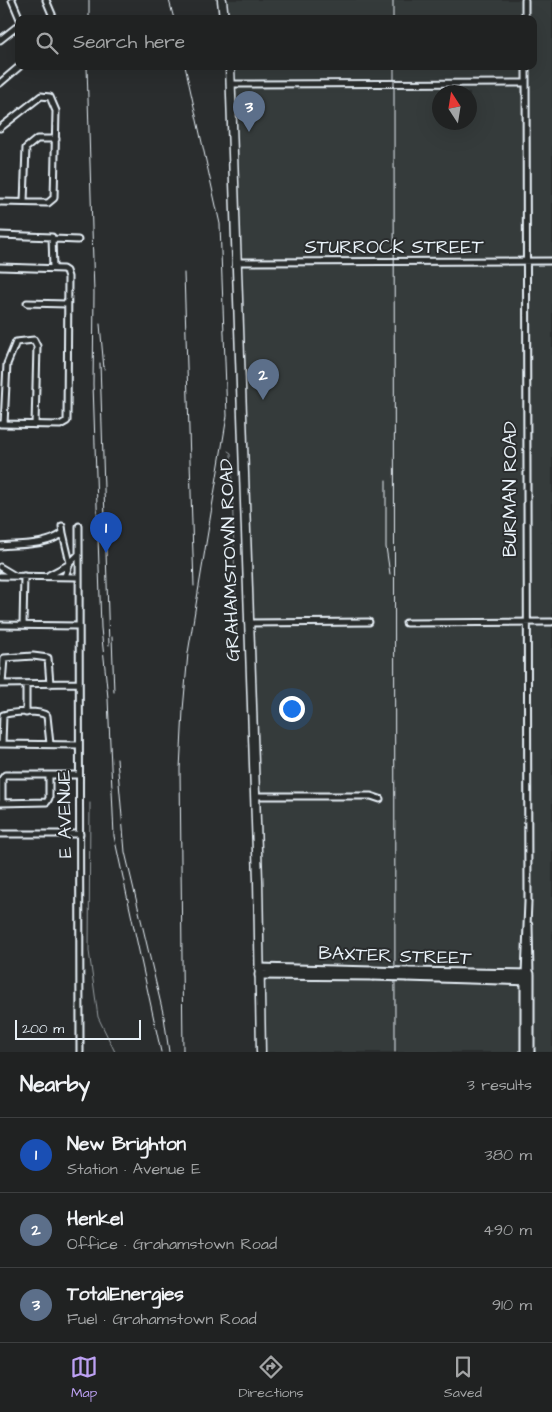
<!DOCTYPE html>
<html lang="en">
<head>
<meta charset="utf-8">
<style>
	body { margin:0; font-family:"Architects Daughter",sans-serif; background:#282a2a; color:#f1f3f6 }
	.compass { position:absolute; left:432px; top:85px; width:45px; height:45px; border-radius:50%; background:#202222; box-shadow:0 5px 20px #0002; rotate:348deg }
	.scale { position:absolute; left:15px; bottom:12px; width:126px; box-sizing:border-box; padding-left:5px; border:2px solid #e8f1f8; border-top:0; font-size:14px; line-height:18px; white-space:nowrap; color:#e8f1f8; -webkit-text-stroke:4px #2a2d2e; paint-order:stroke }
	.you { position:absolute; left:291px; top:708px; width:18px; height:18px; margin:-12px; border:4px solid #fff; border-radius:50%; background:#1a73e8; box-shadow:0 0 0 8px #1a73e833 }
	.badge { display:grid; place-items:center; width:32px; height:32px; border-radius:50%; background:#bca0f2; color:#fff; font-size:16px; font-weight:700 }
	.pin { position:absolute; translate:-50% -41px; filter:drop-shadow(0 1px 2px #0008) }
	.pin::after { content:''; position:absolute; top:26px; width:18px; height:15px; background:inherit; clip-path:polygon(0 0,100% 0,50% 100%) }
	.list { margin:0; padding:0; list-style:none }
	h2 { display:flex; justify-content:space-between; align-items:center; height:65px; margin:0; padding:0 20px; font-size:21px }
	h2 small { font-size:16px; font-weight:400; color:#a2a4a5 }
	.list li { display:grid; grid-template-columns:32px 1fr auto; gap:15px; align-items:center; box-sizing:border-box; height:75px; padding:0 20px; border-top:1px solid #3d3f40 }
	.list b { display:block; font-size:19px; white-space:nowrap }
	.list p { margin:0; font-size:16px; white-space:nowrap; color:#a2a4a5 }
	.list em { font-size:16px; font-style:normal; color:#a2a4a5 }
	.icon { flex:none; width:28px; height:28px; fill:none; stroke:currentColor; stroke-width:2; stroke-linecap:round; stroke-linejoin:round }
	.map { position:relative; flex:none; width:552px; height:1052px; overflow:hidden }
	.search { position:absolute; background:#202222; box-shadow:0 5px 20px #0002; left:15px; right:15px; top:15px; height:55px; display:flex; align-items:center; gap:12px; box-sizing:border-box; padding:0 18px; border-radius:10px; color:#a2a4a5; font-size:19px }
	.sheet { height:290px; background:#202222 }
	nav { display:flex; justify-content:space-around; align-items:center; box-sizing:border-box; height:70px; border-top:1px solid #3d3f40; background:#202222; font-size:14px; color:#a2a4a5 }
	nav a { display:grid; justify-items:center; gap:2px }
	nav .on { color:#bca0f2 }
	.map>svg:first-child { display:block }
</style>
</head>
<body>
<div class="map">
<svg width="552" height="1052" viewBox="0 0 552 1052">
	<rect width="100%" height="100%" fill="#2a2d2e"/>
	<filter id="ink" filterUnits="userSpaceOnUse"><feTurbulence type="fractalNoise" baseFrequency=".02" numOctaves="2"/><feDisplacementMap in="SourceGraphic" scale="10" xChannelSelector="R" yChannelSelector="G"/><feConvolveMatrix kernelMatrix="1 2 1 2 8 2 1 2 1" color-interpolation-filters="sRGB"/></filter>
	<g filter="url(#ink)">
		<!-- built -->
		<path fill="#363a3b" fill-rule="evenodd" d="M226,0H552V1052H264L263,962L246,359L233,66H533V19H228ZM440,92H470V122H440Z"/>
		<g fill="none" stroke-linecap="round" stroke-linejoin="round">
			<!-- stream -->
			<path stroke="#989fa3" stroke-width="1" d="M228,451L231,453L237,649
				M229,605H236
				M90,803L89,951L98,1017L115,1052"/>
			<defs>
				<path id="street" d="M12,0L20,19
					M46,0L54,19
					M525,0V19
					M0,40L19,25
					M0,83L20,66
					M231,84L526,83
					M0,128L41,96L50,97L56,111L54,198L48,203L0,202
					M24,202L26,148L37,139H56
					M0,235L52,237L53,268
					M54,239L78,240
					M237,262L552,261
					M0,267L63,269L66,271L68,277L67,421L60,425L0,424
					M27,303L67,304
					M4,424L7,364L16,342L34,340L37,346L35,425
					M79,526L80,1052
					M63,533L70,563
					M0,546C19,544 47,546 63,533L62,526
					M0,567L15,576
					M49,575L68,565
					M0,576L78,577
					M65,576L70,563L78,555
					M248,623L369,622
					M406,623L552,622
					M0,625L78,626
					M23,625L24,576
					M0,684L79,683
					M2,684L4,658L33,656L48,658L50,684
					M26,713V684
					M0,744L79,745
					M2,744L3,715C12,712 40,710 47,716L50,744
					M255,796H371L380,799
					M0,803L47,802L49,798V775
					M2,803V779L5,775H79
					M0,834H80
					M529,925L530,974
					M525,974L528,902L526,66"/>
				<path id="secondary" d="M259,968L372,971
					M407,972L530,974V1052
					M259,975L372,976
					M407,977L530,981
					M525,977V1052"/>
				<path id="primary" d="M222,0L224,19
					M230,66L258,880L261,1052"/>
			</defs>
			<!-- street casing -->
			<use href="#street" stroke="#e8f1f8" stroke-width="9"/>
			<!-- secondary casing -->
			<use href="#secondary" stroke="#e8f1f8" stroke-width="11"/>
			<!-- primary casing -->
			<use href="#primary" stroke="#e8f1f8" stroke-width="11"/>
			<!-- street -->
			<use href="#street" stroke="#2a2d2e" stroke-width="5"/>
			<!-- secondary -->
			<use href="#secondary" stroke="#2a2d2e" stroke-width="7"/>
			<!-- primary -->
			<use href="#primary" stroke="#2a2d2e" stroke-width="8"/>
			<!-- rail -->
			<path stroke="#e8f1f8" stroke-width="1" d="M89,0V19
				M169,0L174,19
				M393,0V19
				M87,66L94,293L93,384L101,628L108,698L114,836L161,1052
				M394,66L395,1052
				M184,273L194,586
				M100,324L104,369
				M100,363L109,645
				M386,480V547L390,574
				M112,637L114,692
				M117,759L125,852L164,1017L169,1052
				M183,1052L180,769L183,710L188,653L227,416L220,224L185,66"/>
			<defs>
				<path id="secondary-bridge" d="M372,971L407,972
					M372,976L407,977"/>
			</defs>
			<!-- secondary-bridge casing -->
			<use href="#secondary-bridge" stroke="#e8f1f8" stroke-width="11" stroke-linecap="butt"/>
			<!-- secondary-bridge -->
			<use href="#secondary-bridge" stroke="#2a2d2e" stroke-width="7"/>
		</g>
	</g>
	<g text-anchor="middle" dominant-baseline="central" stroke-width="4" stroke-linejoin="round" paint-order="stroke">
		<!-- street labels -->
		<g font-size="19" fill="#e8f1f8" stroke="#2a2d2e">
			<text x="394" y="247">STURROCK STREET</text>
			<text transform="translate(510 489) rotate(-90)">BURMAN ROAD</text>
			<text transform="translate(230 560) rotate(-92)">GRAHAMSTOWN ROAD</text>
			<text transform="translate(65 814) rotate(-91)">E AVENUE</text>
			<text transform="translate(395 956) rotate(2)">BAXTER STREET</text>
		</g>
	</g>
</svg>
<svg class="compass" viewBox="-18 -18 36 36"><path d="M0-13l5 13h-10z" fill="#e53935"/><path d="M0 13l5-13h-10z" fill="#a2a4a5"/></svg>
<div class="scale">200 m</div>
<div class="you"></div>
<div class="pin badge" style="left:106px;top:553px;background:#1a4fb4">1</div>
<div class="pin badge" style="left:263px;top:400px;background:#5c6f8a">2</div>
<div class="pin badge" style="left:249px;top:132px;background:#5c6f8a">3</div>
<div class="search"><svg class="icon" aria-label="search" viewBox="0 0 24 24"><circle cx="10" cy="10" r="6"/><path d="M15 15l6 6"/></svg>Search here</div>
</div>
<section class="sheet">
<h2>Nearby<small>3 results</small></h2>
<ul class="list">
<li><span class="badge" style="background:#1a4fb4">1</span><div><b>New Brighton</b><p>Station · Avenue E</p></div><em>380 m</em></li>
<li><span class="badge" style="background:#5c6f8a">2</span><div><b>Henkel</b><p>Office · Grahamstown Road</p></div><em>490 m</em></li>
<li><span class="badge" style="background:#5c6f8a">3</span><div><b>TotalEnergies</b><p>Fuel · Grahamstown Road</p></div><em>910 m</em></li>
</ul>
</section>
<nav>
<a class="on"><svg class="icon" aria-label="map" viewBox="0 0 24 24"><path d="M3 6l6-2 6 2 6-2v14l-6 2-6-2-6 2zM9 4v14M15 6v14"/></svg>Map</a>
<a><svg class="icon" aria-label="directions" viewBox="0 0 24 24"><path d="M12 3l9 9-9 9-9-9zM9 14v-3h6M13 9l2 2-2 2"/></svg>Directions</a>
<a><svg class="icon" aria-label="saved" viewBox="0 0 24 24"><path d="M7 4h10v16l-5-4-5 4z"/></svg>Saved</a>
</nav>
</body>
</html>
